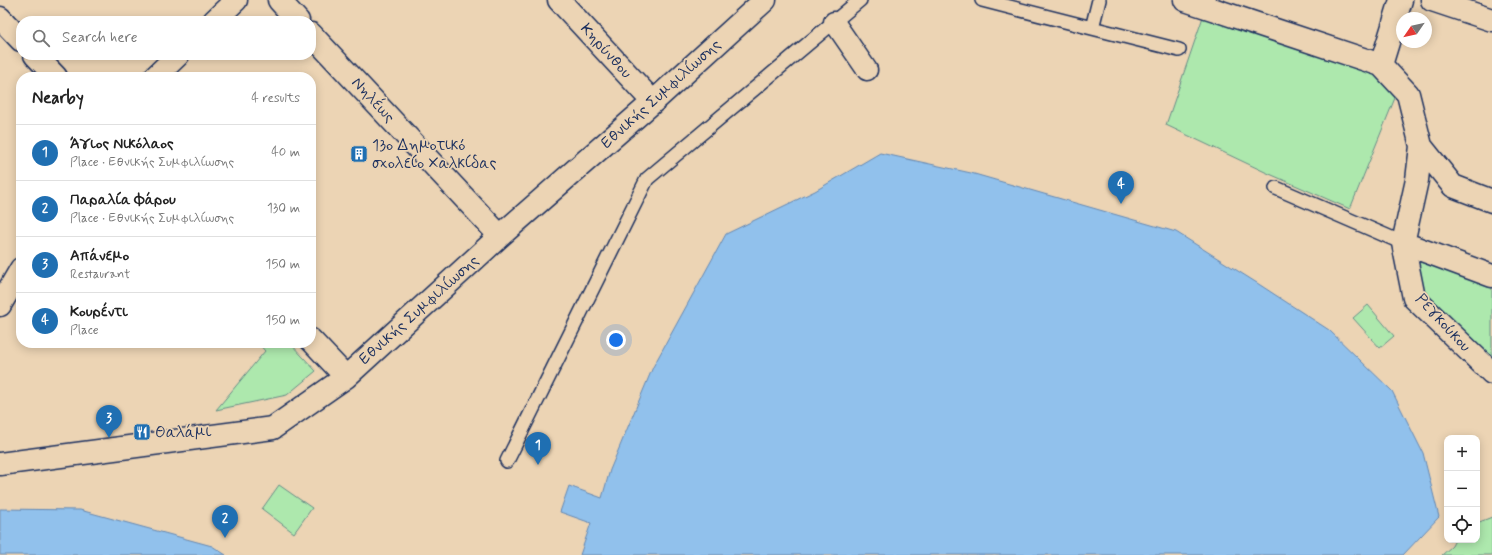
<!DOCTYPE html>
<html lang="en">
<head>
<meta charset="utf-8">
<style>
	body { margin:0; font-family:Mynerve,sans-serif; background:#f6f6f6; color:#222 }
	.controls { position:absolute; right:12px; bottom:12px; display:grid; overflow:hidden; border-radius:8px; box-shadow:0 2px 10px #0003 }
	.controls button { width:36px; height:36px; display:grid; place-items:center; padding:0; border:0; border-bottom:1px solid #e0e0e0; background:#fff; color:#222; font:20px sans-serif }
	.compass { position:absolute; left:1396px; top:12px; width:36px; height:36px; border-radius:50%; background:#fff; box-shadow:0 2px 10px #0003; rotate:236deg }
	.you { position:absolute; left:616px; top:340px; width:14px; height:14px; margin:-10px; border:3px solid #fff; border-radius:50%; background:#1a73e8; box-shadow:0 0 0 6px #1a73e833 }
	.badge { display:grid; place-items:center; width:26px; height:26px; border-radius:50%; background:#1f6fb2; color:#fff; font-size:13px; font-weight:700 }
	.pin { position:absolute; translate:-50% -33px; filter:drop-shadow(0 1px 2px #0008) }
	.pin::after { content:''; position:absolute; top:21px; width:14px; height:12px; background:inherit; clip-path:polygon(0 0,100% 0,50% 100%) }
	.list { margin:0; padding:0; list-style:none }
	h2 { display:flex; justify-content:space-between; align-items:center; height:52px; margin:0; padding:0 16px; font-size:17px }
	h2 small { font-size:13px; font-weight:400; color:#767676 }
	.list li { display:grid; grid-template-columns:26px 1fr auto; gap:12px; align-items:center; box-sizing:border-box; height:56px; padding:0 16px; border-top:1px solid #e0e0e0 }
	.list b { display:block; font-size:15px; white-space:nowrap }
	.list p { margin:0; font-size:13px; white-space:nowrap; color:#767676 }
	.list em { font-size:13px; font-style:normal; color:#767676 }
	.icon { flex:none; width:22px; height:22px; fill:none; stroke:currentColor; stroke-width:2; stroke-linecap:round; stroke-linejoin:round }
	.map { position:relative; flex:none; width:1492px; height:555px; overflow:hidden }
	.search { position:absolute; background:#fff; box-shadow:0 2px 10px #0003; left:16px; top:16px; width:300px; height:44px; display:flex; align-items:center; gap:10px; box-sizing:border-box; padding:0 14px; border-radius:16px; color:#767676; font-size:15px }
	.panel { position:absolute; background:#fff; box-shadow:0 2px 10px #0003; left:16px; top:72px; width:300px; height:276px; border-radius:16px }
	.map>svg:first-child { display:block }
</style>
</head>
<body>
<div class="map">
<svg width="1492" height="555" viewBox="0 0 1492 555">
	<rect width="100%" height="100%" fill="#ecd4b4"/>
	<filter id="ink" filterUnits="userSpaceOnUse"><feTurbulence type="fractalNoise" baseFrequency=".025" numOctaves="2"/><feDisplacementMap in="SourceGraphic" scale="8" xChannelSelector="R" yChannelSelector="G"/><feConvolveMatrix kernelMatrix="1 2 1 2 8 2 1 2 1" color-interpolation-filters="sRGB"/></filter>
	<g filter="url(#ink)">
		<!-- green -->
		<path fill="#ade8ad" stroke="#648c86" d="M1204,14L1373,71L1397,93L1350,209L1265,172L1166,125Z
			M1403,243L1492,276V369L1414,298Z
			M1368,305L1394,336L1380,348L1353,318Z
			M258,343H290L316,371L287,395L216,410L265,351Z
			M279,485L312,508L294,533L262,509Z
			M1492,517V555H1442L1452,546L1455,540H1477V523Z"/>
		<!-- water -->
		<path fill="#91c1ec" stroke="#6287b3" d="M880,153L971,173L1176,232L1257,283L1329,330L1392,391L1423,453L1439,517L1403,555H580L591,523L560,512L569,486L602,498L610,470L653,367L726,234L815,191Z
			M0,509L80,510L212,546L226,555H0Z"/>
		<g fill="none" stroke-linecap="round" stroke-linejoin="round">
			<defs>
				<path id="service" d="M982,0L1092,28L1099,0
					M1092,28L1179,50
					M1276,188L1403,243
					M507,461L647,179L860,0"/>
				<path id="pedestrian" d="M834,22L867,70"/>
				<path id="minor" d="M279,0L298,21
					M559,0L653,102
					M1185,0L1381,65L1408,94L1421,146L1417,180L1403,243L1414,298L1492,373
					M1432,0L1492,20
					M0,18L21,40
					M214,21L236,0
					M311,34L500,236
					M35,55L56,77
					M1381,65L1401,0
					M155,77L178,55
					M1421,146L1453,186L1492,201
					M1403,243L1492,276
					M0,305L21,269
					M311,340L346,377
					M0,464L273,428L346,377L500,236L653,102L765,0"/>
			</defs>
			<!-- service casing -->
			<use href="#service" stroke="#1b2f5e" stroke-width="16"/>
			<!-- pedestrian casing -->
			<use href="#pedestrian" stroke="#1b2f5e" stroke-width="23"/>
			<!-- minor casing -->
			<use href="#minor" stroke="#1b2f5e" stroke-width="25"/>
			<!-- service -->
			<use href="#service" stroke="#ecd4b4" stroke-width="13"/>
			<!-- pedestrian -->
			<use href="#pedestrian" stroke="#ecd4b4" stroke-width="20"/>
			<!-- minor -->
			<use href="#minor" stroke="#ecd4b4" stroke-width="22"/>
		</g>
	</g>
	<!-- icons -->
	<defs>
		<symbol id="building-square" viewBox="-11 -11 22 22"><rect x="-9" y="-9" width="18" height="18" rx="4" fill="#1f6fb2" stroke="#ecd4b4"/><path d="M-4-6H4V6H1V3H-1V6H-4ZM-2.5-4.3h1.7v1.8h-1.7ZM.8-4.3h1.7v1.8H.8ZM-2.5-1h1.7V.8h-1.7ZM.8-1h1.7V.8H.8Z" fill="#fff"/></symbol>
		<symbol id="restaurant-square" viewBox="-11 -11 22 22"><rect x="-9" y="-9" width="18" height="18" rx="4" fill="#1f6fb2" stroke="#ecd4b4"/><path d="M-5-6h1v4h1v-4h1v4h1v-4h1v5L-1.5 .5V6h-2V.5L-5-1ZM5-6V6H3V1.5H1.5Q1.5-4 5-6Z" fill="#fff"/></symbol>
	</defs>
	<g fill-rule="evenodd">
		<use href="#building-square" x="349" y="144" width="20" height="20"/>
		<use href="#restaurant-square" x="132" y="422" width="20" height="20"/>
	</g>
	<g text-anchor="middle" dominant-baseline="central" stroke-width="3.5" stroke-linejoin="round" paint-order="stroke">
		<!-- street labels -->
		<g font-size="16" fill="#1b2f5e" stroke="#ecd4b4">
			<text transform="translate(606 51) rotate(48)">Κηρύνθου</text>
			<text transform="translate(661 94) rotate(-42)">Εθνικής Συμφιλίωσης</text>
			<text transform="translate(373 100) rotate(47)">Νηλέως</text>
			<text transform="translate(419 310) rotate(-42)">Εθνικής Συμφιλίωσης</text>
			<text transform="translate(1443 323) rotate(47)">Ρεγκούκου</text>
		</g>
		<!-- poi labels -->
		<g font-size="16" fill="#1b2f5e" stroke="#ecd4b4" text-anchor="start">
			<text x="372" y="145">13ο Δημοτικό<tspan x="372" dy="18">σχολείο Χαλκίδας</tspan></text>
			<text x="155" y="432">Θαλάμι</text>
		</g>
	</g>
</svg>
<div class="controls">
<button>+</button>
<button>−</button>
<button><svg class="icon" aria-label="locate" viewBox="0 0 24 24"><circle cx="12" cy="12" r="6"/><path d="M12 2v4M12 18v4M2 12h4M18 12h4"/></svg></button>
</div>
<svg class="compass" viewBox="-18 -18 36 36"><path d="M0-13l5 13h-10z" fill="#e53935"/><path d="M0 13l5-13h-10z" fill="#767676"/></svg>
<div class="you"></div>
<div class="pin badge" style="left:538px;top:465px">1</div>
<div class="pin badge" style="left:225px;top:538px">2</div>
<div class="pin badge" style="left:109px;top:438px">3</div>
<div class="pin badge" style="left:1121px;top:204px">4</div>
<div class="search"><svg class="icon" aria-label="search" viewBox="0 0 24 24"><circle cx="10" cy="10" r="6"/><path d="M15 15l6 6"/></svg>Search here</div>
<section class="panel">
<h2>Nearby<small>4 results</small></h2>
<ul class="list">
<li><span class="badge">1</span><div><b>Άγιος Νικόλαος</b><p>Place · Εθνικής Συμφιλίωσης</p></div><em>40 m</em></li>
<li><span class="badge">2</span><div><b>Παραλία Φάρου</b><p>Place · Εθνικής Συμφιλίωσης</p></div><em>130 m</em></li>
<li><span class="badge">3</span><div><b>Απάνεμο</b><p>Restaurant</p></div><em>150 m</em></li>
<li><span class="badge">4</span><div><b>Κουρέντι</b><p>Place</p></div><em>150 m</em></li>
</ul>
</section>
</div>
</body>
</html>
